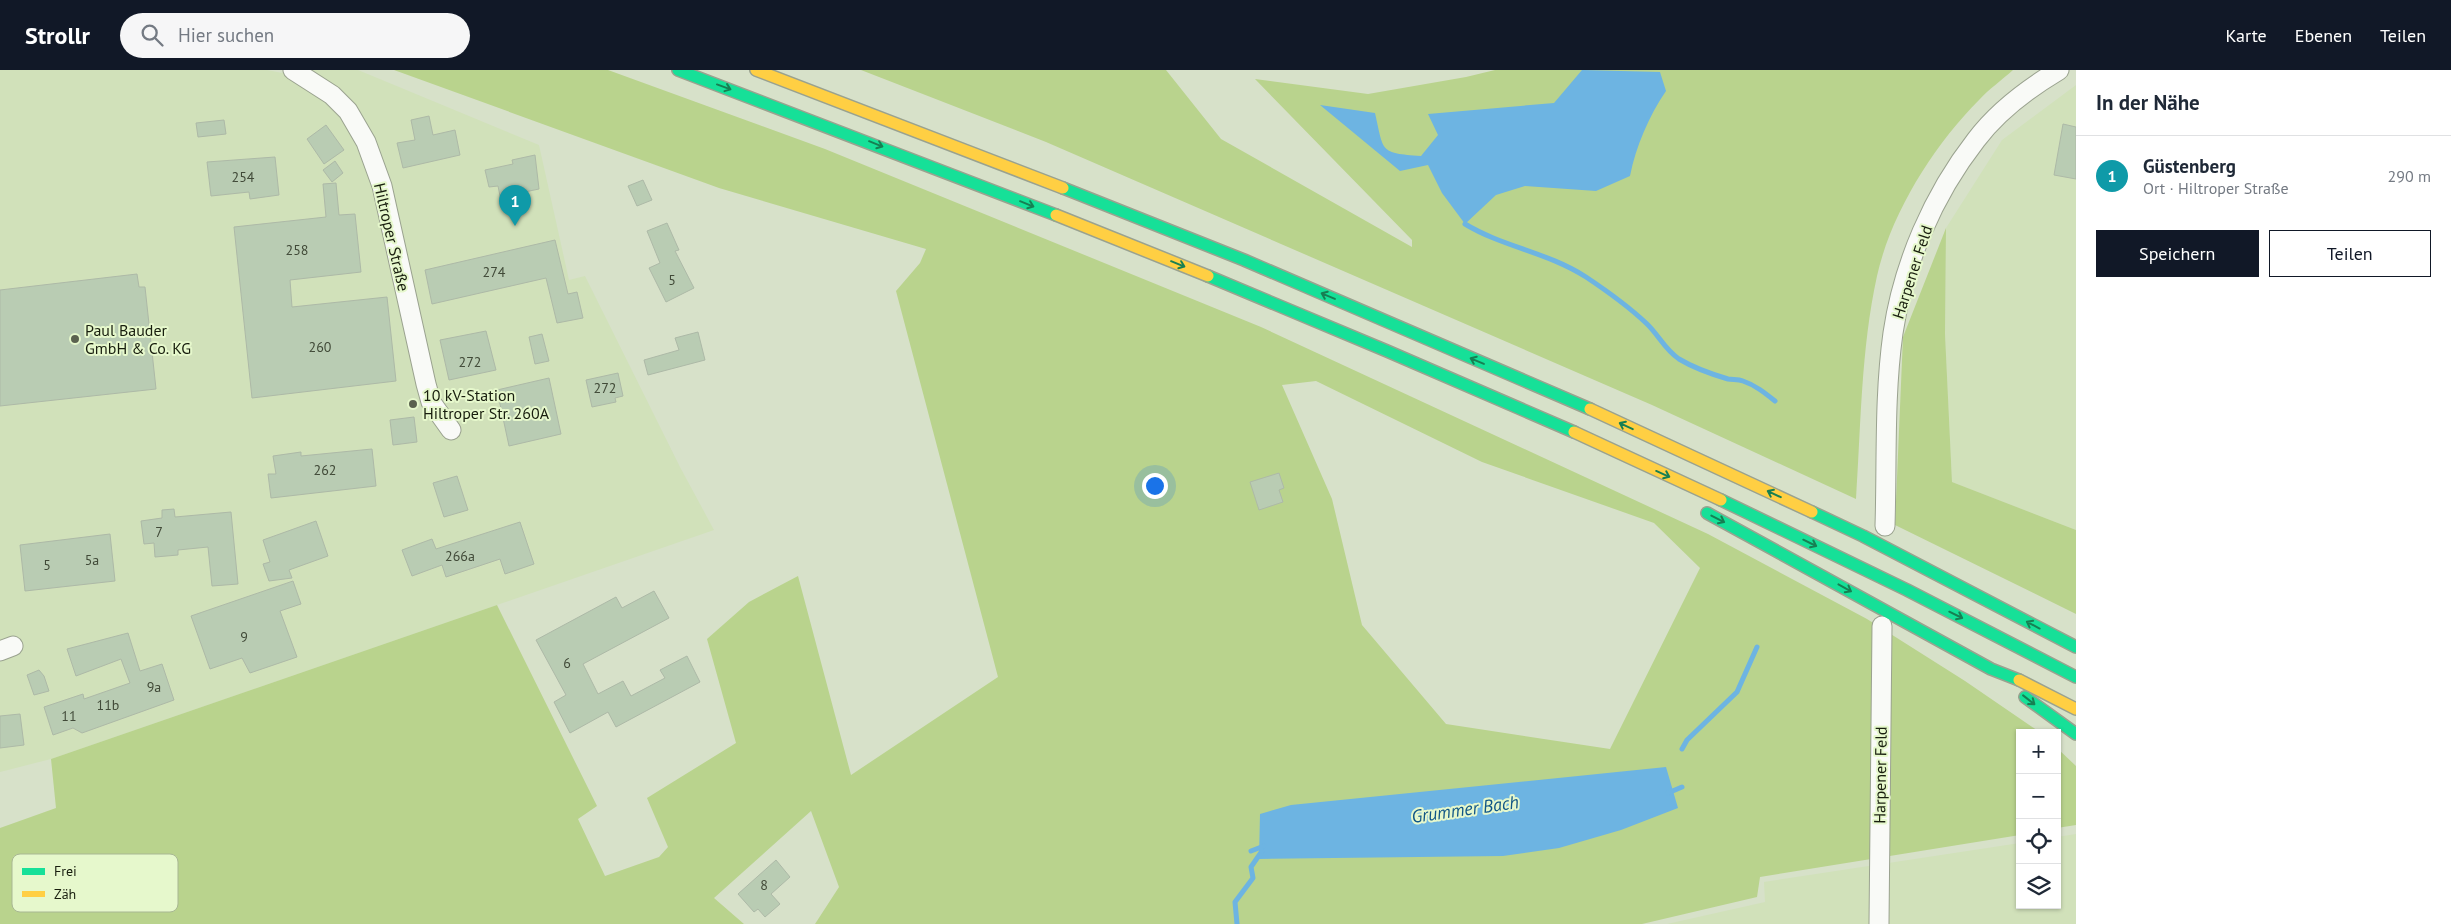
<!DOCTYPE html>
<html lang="de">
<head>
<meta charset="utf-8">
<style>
	body { margin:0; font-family:"PT Sans",sans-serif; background:#f6f6f7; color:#1f2937 }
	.controls { position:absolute; right:15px; bottom:15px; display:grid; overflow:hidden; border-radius:0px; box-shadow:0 1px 4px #0004 }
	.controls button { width:45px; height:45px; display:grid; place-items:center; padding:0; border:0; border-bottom:1px solid #e0e1e3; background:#fff; color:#1f2937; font:25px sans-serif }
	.you { position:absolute; left:1154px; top:415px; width:18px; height:18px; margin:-12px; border:4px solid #fff; border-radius:50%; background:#1a73e8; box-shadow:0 0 0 8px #1a73e833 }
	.badge { display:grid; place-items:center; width:32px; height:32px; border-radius:50%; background:#111827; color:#fff; font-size:16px; font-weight:700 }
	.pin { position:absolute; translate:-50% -41px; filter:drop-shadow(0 1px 2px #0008) }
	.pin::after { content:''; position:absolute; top:26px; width:18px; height:15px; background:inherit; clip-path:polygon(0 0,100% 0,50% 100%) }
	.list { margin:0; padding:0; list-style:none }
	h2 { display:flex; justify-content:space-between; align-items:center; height:65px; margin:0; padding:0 20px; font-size:21px }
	h2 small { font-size:16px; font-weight:400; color:#747a83 }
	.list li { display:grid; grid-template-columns:32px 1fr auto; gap:15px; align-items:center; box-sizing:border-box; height:80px; padding:0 20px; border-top:1px solid #e0e1e3 }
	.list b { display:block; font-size:19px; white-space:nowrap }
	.list p { margin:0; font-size:16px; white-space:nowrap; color:#747a83 }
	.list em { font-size:16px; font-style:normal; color:#747a83 }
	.actions { display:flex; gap:10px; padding:15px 20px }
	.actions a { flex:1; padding:11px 0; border:1px solid #111827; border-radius:0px; text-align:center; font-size:18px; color:#111827 }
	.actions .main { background:#111827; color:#fff }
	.icon { flex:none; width:28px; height:28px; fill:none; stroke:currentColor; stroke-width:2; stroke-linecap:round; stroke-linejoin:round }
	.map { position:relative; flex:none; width:2076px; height:854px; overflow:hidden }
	header { display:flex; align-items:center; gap:30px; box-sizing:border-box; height:70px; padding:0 25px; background:#111827; color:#fff }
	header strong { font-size:24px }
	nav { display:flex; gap:28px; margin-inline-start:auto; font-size:18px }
	.search { width:350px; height:45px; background:#f6f6f7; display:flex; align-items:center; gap:12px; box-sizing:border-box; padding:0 18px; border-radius:28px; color:#747a83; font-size:19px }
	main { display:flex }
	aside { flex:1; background:#fff }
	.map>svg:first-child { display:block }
</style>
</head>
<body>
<header>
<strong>Strollr</strong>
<div class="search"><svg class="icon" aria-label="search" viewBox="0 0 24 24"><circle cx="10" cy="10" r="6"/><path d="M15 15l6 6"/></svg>Hier suchen</div>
<nav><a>Karte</a><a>Ebenen</a><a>Teilen</a></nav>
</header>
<main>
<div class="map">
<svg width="2076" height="854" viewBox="0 0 2076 854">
	<rect width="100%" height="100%" fill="#d7e1c9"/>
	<!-- built -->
	<path fill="#d1e1ba" d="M0,0H267L282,3L284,0H358L539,75L569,210L585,206L680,397L714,460L51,689L0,702Z
		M2076,15V460L1952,412L1945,264L1946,158L2002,70Z
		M2076,764V854H1667L1765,832L1764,812L2020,773V835H2057V767Z"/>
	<!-- green -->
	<path fill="#b9d38d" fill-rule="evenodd" d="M394,0H608L825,79L1261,257L1708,464L1867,549L1965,611L2041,663H2020V765L1760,807L1757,827L1642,854H815L839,817L811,741L714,828L744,854H0V758L56,738L51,689L497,535L597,736L578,749L605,806L659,787L668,777L647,728L736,673L707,569L749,532L798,506L851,705L998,607L896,221L920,193L926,179L719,118ZM1316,311L1482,392L1654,453L1700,498L1610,679L1446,654L1362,555L1332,429L1282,315Z
		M861,0H1166L1221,69L1412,177V170L1255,9L1368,24L1466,7L1495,0H2013C2002,10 1989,19 1979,30C1934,75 1891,143 1877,206C1861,279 1861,355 1856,429L1652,335L1046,72Z
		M1946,158L1945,264L1952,412L2076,460V544L1895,455L1903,267Z
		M2057,678L2076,696V755L2057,758Z"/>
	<!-- water -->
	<path fill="#6db4e2" d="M1582,0L1660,2L1666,21C1649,46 1636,76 1630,106L1596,121L1525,116L1496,125L1465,154L1442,123L1428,95L1400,101L1320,35L1375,43C1384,82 1379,83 1421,86L1438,65L1428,44L1554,33Z
		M1666,697L1678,738L1621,760L1559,778L1503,786L1259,789L1260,744L1291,735Z"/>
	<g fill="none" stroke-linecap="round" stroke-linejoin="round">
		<!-- stream -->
		<path stroke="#6db4e2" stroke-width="5" d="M1465,154C1503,177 1547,182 1586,207C1607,221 1628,236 1646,253C1659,265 1664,279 1679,289C1694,298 1711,304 1728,309C1733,310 1738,309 1743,311C1755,315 1765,323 1775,331
			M1682,679L1687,670L1737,622L1757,577
			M1668,723L1682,717
			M1251,781L1264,776
			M1237,854L1235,832L1253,808L1251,797L1262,781"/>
	</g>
	<!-- building -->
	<path fill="#b9ccb3" stroke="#adb9a7" d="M429,46L433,65L455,60L460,85L403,98L397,73L415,70L411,50Z
		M224,50L226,64L198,67L196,53Z
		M2063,54L2076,57V109L2054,105Z
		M326,55L344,80L324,94L307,69Z
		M535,85L539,119L520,123L521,127L501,131L498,116L489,117L485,100L513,94L512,90Z
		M275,87L279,125L250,129L249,122L211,126L207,92Z
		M335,91L343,103L332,112L323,100Z
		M643,110L652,130L637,136L628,116Z
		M336,113L339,145L355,144L361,202L290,210L292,237L387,227L396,311L252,328L234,157L326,147L323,114Z
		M667,153L679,180L675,181L694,218L666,232L649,198L660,193L647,161Z
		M555,170L568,224L577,222L583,248L557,253L546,208L432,234L425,200Z
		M137,204L139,217H145L156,319L0,336V220Z
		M486,261L496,300L449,310L440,270Z
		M698,262L705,290L648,305L644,290L679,280L675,268Z
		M542,264L549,291L535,294L529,267Z
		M618,303L623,326L615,328L616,332L592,337L586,310Z
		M549,308L561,364L509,376L497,320Z
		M414,347L417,372L393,375L390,350Z
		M372,379L376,416L271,428L268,404H276L273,386L301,382V386Z
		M1279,403L1284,418L1279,420L1283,432L1259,440L1250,412Z
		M457,406L468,440L444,447L433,413Z
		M174,439L175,447L231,442L238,514L212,516L208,477L178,480V485L155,487L154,473L144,474L141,451L162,448V440Z
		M316,451L328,486L289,500L292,508L269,511L263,494L270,492L263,470Z
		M520,452L534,494L505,504L500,489L446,507L442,495L412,506L402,480L432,469L436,479Z
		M110,464L115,511L25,521L20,475Z
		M293,511L301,534L280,541L297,587L250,603L242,588L210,599L191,546Z
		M654,521L669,548L583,594L598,624L623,611L631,626L665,608L660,600L687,586L700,612L616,657L608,642L570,663L554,632L566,625L536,570L616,527L622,538Z
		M128,563L140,601L162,594L174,630L82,663L73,658L53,665L44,637L83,624L84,629L130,613L121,589L76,606L67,579Z
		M39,600L44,606L49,621L34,625L27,605Z
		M20,644L24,675L0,678V646Z
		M776,790L790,807L771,824L780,834L765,847L758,839L754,842L738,824Z"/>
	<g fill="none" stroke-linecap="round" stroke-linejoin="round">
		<defs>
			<path id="street" d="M293,0L332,25L348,41L366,72L382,116L426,314L431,332L451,360
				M1885,456C1887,392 1884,327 1893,263C1903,195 1933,125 1976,70C1997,42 2029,18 2059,0
				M0,581L13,576
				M1879,854L1882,556"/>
			<path id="fast" d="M678,0L1056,145
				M1063,118L1244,190L1590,339
				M1208,206L1387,281L1574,362
				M1721,430L1907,520L2076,607
				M1812,442L1863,466L2076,577
				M1707,443L1991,599L2019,610
				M2025,627L2076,664"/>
			<path id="slow" d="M756,0L1063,118
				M1056,145L1208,206
				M1590,339L1812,442
				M1574,362L1721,430
				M2019,610L2076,639"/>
		</defs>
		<!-- street casing -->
		<use href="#street" stroke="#9aa28f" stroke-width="21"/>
		<!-- fast casing -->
		<use href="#fast" stroke="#9aa28f" stroke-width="14"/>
		<!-- slow casing -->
		<use href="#slow" stroke="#9aa28f" stroke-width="14"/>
		<!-- street -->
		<use href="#street" stroke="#f9faf7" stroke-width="19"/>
		<!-- fast -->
		<use href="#fast" stroke="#16e098" stroke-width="11"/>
		<!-- slow -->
		<use href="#slow" stroke="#ffcf43" stroke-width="11"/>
	</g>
	<!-- one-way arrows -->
	<defs><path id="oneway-shaft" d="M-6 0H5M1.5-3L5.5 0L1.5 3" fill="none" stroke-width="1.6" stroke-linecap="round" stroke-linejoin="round" transform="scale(1.25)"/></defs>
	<g stroke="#177f53">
		<use href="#oneway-shaft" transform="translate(724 17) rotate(20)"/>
		<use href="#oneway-shaft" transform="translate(876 74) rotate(22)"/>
		<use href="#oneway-shaft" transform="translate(1027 134) rotate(22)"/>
		<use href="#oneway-shaft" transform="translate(1178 194) rotate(22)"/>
		<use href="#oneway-shaft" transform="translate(1328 226) rotate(-157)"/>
		<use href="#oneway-shaft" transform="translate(1477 291) rotate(-157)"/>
		<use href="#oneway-shaft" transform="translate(1626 356) rotate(-155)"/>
		<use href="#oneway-shaft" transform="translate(1663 404) rotate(24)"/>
		<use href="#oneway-shaft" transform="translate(1774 424) rotate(-155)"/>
		<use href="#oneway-shaft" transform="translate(1718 449) rotate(27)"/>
		<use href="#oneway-shaft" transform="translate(1810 473) rotate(26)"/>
		<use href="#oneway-shaft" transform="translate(1845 518) rotate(29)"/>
		<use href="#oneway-shaft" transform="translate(1956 545) rotate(26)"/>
		<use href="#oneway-shaft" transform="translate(2033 555) rotate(-152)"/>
		<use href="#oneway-shaft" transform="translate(2029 630) rotate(38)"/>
	</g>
	<!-- markers -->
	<g fill="#5b624f" stroke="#e6f8cc" stroke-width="2">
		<circle cx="75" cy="269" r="5"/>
		<circle cx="413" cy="334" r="5"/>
	</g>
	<g text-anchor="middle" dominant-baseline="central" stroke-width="4" stroke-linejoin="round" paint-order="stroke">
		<!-- number labels -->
		<g font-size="14" fill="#414a38">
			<text x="243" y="107">254</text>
			<text x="297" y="180">258</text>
			<text x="494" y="202">274</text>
			<text x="672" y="210">5</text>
			<text x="320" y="277">260</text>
			<text x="470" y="292">272</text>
			<text x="605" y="318">272</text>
			<text x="325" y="400">262</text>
			<text x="159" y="462">7</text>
			<text x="460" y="486">266a</text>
			<text x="92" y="490">5a</text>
			<text x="47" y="495">5</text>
			<text x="244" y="567">9</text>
			<text x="567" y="593">6</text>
			<text x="154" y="617">9a</text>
			<text x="108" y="635">11b</text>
			<text x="69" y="646">11</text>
			<text x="764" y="815">8</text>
		</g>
		<!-- street labels -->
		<g font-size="16" fill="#181e0e" stroke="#e6f8cc">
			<text transform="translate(392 167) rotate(77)">Hiltroper Straße</text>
			<text transform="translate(1912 202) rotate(-72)">Harpener Feld</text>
			<text transform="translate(1880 705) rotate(-89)">Harpener Feld</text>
		</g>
		<!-- poi labels -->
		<g font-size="16" fill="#181e0e" stroke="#e6f8cc" text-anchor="start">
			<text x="85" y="260">Paul Bauder<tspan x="85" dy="18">GmbH &amp; Co. KG</tspan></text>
			<text x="423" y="325">10 kV-Station<tspan x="423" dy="18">Hiltroper Str. 260A</tspan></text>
		</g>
		<!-- water labels -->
		<g font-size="18" font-style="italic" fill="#0f5586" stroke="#e6f8cc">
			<text transform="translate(1465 739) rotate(-8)">Grummer Bach</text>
		</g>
	</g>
	<!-- legend -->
	<rect x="12" y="784" width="166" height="58" rx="8" fill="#e6f8cc" stroke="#a8b793" stroke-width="1"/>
	<rect x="22" y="798" width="23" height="7" fill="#16e098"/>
	<rect x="22" y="821" width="23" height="6" fill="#ffcf43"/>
	<g font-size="14" fill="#181e0e">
		<text x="54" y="806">Frei</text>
		<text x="54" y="829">Zäh</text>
	</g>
</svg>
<div class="controls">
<button>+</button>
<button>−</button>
<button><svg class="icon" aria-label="locate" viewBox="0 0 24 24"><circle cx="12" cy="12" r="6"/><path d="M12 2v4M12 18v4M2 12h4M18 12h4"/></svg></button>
<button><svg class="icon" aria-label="layers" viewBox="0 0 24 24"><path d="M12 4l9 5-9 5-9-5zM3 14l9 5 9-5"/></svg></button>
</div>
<div class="you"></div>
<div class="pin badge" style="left:515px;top:156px;background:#0f9aa8">1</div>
</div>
<aside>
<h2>In der Nähe<small></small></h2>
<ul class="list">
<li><span class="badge" style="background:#0f9aa8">1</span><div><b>Güstenberg</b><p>Ort · Hiltroper Straße</p></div><em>290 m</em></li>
</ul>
<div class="actions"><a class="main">Speichern</a><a>Teilen</a></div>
</aside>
</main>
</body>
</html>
